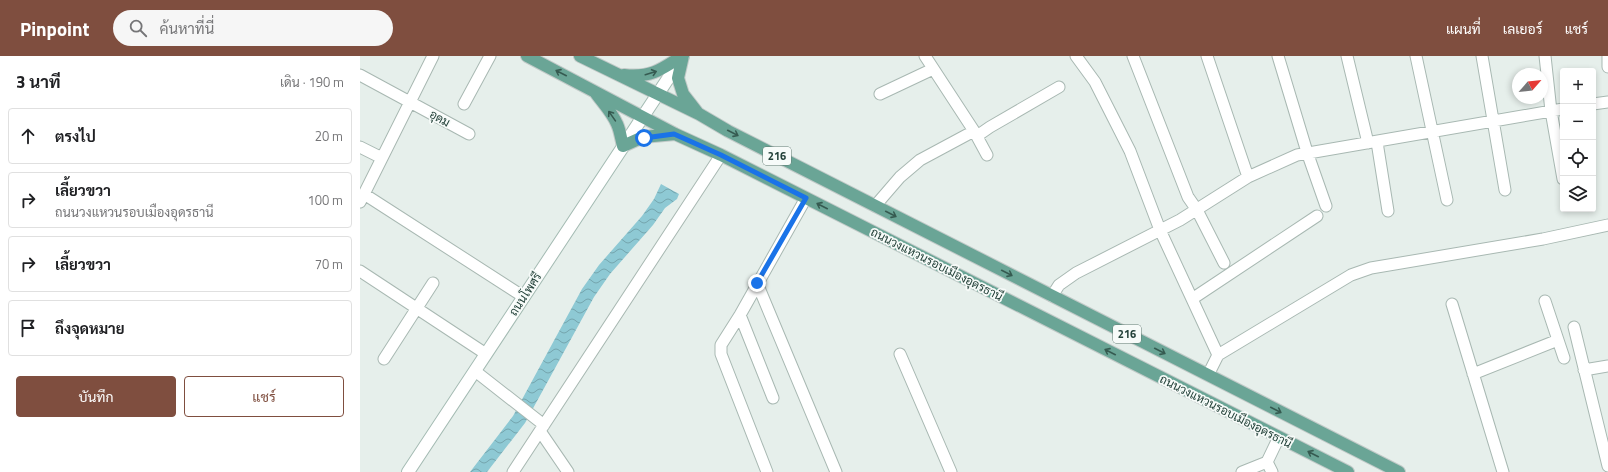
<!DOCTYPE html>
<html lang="th">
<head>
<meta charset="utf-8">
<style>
	body { margin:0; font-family:"Titillium Web",Sarabun,sans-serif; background:#f6f6f6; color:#202124 }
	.controls { position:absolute; right:12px; top:12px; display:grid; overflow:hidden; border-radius:4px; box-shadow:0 2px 6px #0003 }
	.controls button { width:36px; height:36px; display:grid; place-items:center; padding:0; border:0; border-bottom:1px solid #e0e0e0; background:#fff; color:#202124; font:20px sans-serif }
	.compass { position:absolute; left:1152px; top:12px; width:36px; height:36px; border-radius:50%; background:#fff; box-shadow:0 2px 6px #0003; rotate:62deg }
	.stop { position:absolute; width:12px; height:12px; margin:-9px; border:3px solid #1a73e8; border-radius:50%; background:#fff }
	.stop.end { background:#1a73e8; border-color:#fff; box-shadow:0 1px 4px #0008 }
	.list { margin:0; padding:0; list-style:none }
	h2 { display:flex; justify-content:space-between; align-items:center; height:52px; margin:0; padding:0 16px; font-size:17px }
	h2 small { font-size:13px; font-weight:400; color:#757577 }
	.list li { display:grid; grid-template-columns:26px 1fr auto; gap:12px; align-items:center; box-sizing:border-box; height:56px; margin:0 8px 8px; padding:0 8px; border:1px solid #e0e0e0; border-radius:4px }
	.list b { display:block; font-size:15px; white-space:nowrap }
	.list p { margin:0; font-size:13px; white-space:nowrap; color:#757577 }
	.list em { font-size:13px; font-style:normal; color:#757577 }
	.actions { display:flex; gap:8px; padding:12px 16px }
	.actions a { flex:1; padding:9px 0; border:1px solid #7f4e3f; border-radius:4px; text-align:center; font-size:14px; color:#7f4e3f }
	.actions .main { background:#7f4e3f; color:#fff }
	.icon { flex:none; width:22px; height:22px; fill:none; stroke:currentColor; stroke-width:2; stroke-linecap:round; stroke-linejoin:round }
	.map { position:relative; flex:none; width:1248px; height:416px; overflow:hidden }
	header { display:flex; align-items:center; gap:24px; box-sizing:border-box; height:56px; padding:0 20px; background:#7f4e3f; color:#fff }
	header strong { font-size:19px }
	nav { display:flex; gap:22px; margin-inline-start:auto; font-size:14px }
	.search { width:280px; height:36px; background:#f6f6f6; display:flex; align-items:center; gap:10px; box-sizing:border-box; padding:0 14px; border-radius:22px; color:#757577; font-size:15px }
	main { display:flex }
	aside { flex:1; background:#fff }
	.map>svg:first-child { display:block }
</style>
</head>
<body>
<header>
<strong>Pinpoint</strong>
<div class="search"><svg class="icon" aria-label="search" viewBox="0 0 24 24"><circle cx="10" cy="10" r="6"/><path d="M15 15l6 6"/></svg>ค้นหาที่นี่</div>
<nav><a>แผนที่</a><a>เลเยอร์</a><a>แชร์</a></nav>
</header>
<main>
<aside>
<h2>3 นาที<small>เดิน · 190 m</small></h2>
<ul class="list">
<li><svg class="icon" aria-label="ahead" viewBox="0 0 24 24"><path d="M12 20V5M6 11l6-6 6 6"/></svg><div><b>ตรงไป</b></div><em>20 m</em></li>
<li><svg class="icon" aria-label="right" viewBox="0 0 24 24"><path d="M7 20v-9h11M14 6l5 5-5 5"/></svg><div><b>เลี้ยวขวา</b><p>ถนนวงแหวนรอบเมืองอุดรธานี</p></div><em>100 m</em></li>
<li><svg class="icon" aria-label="right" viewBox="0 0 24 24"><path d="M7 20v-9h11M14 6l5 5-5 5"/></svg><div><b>เลี้ยวขวา</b></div><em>70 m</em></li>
<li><svg class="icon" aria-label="arrive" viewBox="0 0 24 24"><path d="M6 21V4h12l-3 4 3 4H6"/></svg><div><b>ถึงจุดหมาย</b></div></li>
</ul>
<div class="actions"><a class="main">บันทึก</a><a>แชร์</a></div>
</aside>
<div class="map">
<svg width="1248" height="416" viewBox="0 0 1248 416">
	<defs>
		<pattern id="water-waves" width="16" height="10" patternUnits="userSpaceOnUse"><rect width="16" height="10" fill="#8ec9d4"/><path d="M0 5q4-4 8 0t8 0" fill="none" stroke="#74a5ad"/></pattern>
	</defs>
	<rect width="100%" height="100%" fill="#e6efeb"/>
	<!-- water -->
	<path fill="url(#water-waves)" d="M301,128L319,138L317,143L305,152L293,169L250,218L234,241L165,367L127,416H110L153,360L222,233L239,209L282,160L294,143Z"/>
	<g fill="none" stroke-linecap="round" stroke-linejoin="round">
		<defs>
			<path id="street" d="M716,0L735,26L770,95L800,174L858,299
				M773,0L828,141L837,154L864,207
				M847,0L888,121
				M918,0L947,96L966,150
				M987,0L1008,87
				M1056,0L1087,144
				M1122,0L1145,134
				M1185,0L1191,55L1203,123
				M1248,0V11
				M0,19L109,78
				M520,38L573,13
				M104,48L130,0
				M1233,48L1248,46
				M614,75L627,99
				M617,80L630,71L699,31
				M1017,86L1028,155
				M0,91L22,102
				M4,138L164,241
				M0,146L73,0
				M515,150L540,121L560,104L614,75L565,0
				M0,215L126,298
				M397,227L476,416
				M692,240L699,229L716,217L820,164L888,121L937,99L1203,53
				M832,243L957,160
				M1185,245L1204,302
				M1092,248L1143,416
				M380,259L413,342
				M1214,271L1248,410
				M540,298L591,416
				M24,303L73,227
				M1224,314L1248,310
				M115,315L184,369
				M1113,318L1198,284
				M848,319L858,299L991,219L1011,212L1183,183L1248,169
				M180,375L208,416
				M153,416L361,99
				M407,416L361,298V289L380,259L446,142
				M882,416L907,406
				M912,416L907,406L919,381"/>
			<path id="secondary" d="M48,416L323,0"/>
			<path id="primary" d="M167,0L315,78L361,99L988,416
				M220,0L339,58L368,75L1039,416
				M323,0L318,22L323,38L337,56
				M264,19C290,22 301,14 322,0
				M235,36C242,46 252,56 257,68C260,74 261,83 263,90L283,81L315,78"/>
		</defs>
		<!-- street casing -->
		<use href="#street" stroke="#a8b8b2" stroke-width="13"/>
		<!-- secondary casing -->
		<use href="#secondary" stroke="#a4bbb3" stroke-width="14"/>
		<!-- primary casing -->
		<use href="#primary" stroke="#c2cac8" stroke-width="14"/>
		<!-- street -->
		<use href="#street" stroke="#fff" stroke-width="11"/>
		<!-- secondary -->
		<use href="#secondary" stroke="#fff" stroke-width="12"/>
		<!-- primary -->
		<use href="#primary" stroke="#6aa596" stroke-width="12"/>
	</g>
	<!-- one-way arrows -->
	<defs><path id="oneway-shaft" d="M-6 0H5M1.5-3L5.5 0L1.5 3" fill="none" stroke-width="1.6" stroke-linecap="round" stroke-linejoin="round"/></defs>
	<g stroke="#365b51">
		<use href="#oneway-shaft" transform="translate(201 17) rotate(-153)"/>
		<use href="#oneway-shaft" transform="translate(291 17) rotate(-17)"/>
		<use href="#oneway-shaft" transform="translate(252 60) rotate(-125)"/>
		<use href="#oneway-shaft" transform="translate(373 77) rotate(27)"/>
		<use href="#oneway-shaft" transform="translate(462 150) rotate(-153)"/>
		<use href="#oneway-shaft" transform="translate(531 158) rotate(27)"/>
		<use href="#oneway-shaft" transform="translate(647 217) rotate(27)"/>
		<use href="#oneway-shaft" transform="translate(800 295) rotate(27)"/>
		<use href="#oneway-shaft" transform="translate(750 296) rotate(-153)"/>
		<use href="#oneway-shaft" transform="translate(916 354) rotate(27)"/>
		<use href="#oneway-shaft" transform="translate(953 398) rotate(-153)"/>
	</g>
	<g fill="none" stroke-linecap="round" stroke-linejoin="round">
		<!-- route -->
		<path stroke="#1a73e8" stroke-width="5" d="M284,82L314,78L361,99L446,142L397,227"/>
	</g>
	<g text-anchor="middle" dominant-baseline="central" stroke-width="3.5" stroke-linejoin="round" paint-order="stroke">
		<!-- shield labels -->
		<g fill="#f7fbf9" stroke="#637a73" stroke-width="1">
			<rect x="403" y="91" width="28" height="18" rx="3"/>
			<rect x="753" y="269" width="28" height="18" rx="3"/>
		</g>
		<g font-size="11" font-weight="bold" fill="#24423a">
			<text x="417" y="100">216</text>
			<text x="767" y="278">216</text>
		</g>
		<!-- street labels -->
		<g font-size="12" fill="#24423a" stroke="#f7fbf9">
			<text transform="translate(80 62) rotate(29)">อุดม</text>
			<text transform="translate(577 208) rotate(27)">ถนนวงแหวนรอบเมืองอุดรธานี</text>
			<text transform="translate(165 238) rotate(-57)">ถนนโพศรี</text>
			<text transform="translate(866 355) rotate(27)">ถนนวงแหวนรอบเมืองอุดรธานี</text>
		</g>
	</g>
</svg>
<div class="controls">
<button>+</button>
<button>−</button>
<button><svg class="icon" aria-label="locate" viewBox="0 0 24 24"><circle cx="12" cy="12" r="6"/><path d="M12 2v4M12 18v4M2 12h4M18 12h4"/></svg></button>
<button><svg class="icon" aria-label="layers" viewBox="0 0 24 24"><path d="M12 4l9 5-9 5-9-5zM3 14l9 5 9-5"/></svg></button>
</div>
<svg class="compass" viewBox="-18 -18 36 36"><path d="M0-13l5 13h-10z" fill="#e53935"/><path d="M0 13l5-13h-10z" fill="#757577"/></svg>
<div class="stop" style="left:284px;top:82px"></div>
<div class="stop end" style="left:397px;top:227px"></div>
</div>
</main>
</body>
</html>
